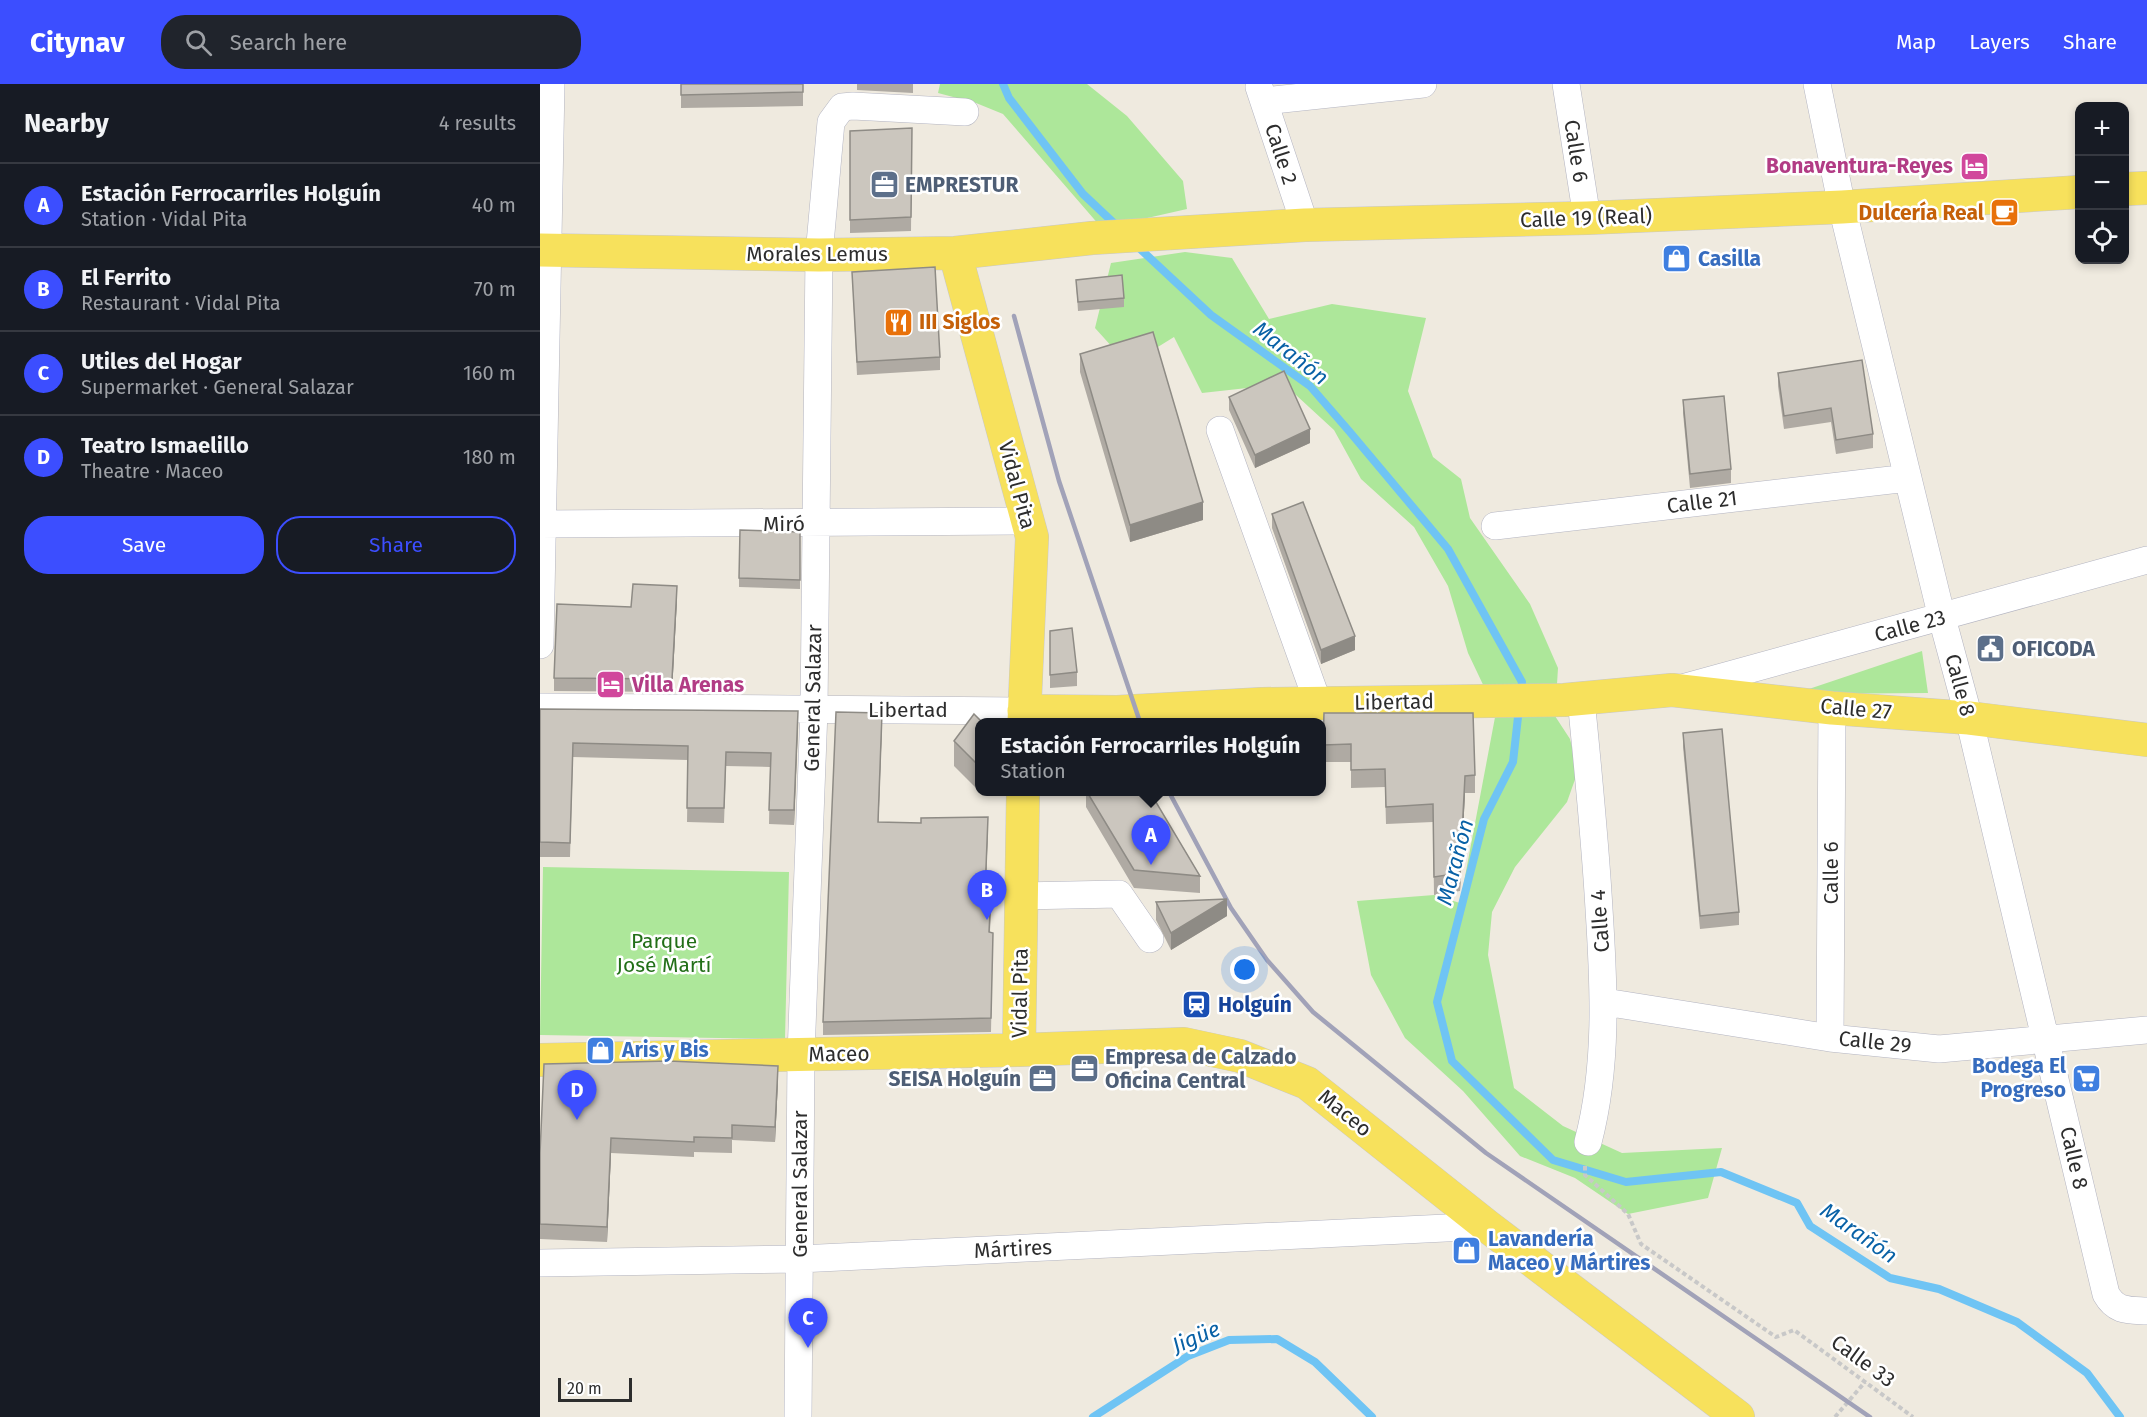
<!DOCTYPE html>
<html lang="en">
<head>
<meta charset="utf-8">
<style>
	body { margin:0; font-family:"Fira Sans",sans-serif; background:#20242c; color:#f1f3f6 }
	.controls { position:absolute; right:18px; top:18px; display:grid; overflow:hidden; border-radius:12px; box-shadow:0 3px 9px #0003 }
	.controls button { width:54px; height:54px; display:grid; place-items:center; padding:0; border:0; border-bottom:2px solid #363941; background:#171b24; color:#f1f3f6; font:30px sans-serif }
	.scale { position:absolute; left:18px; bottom:15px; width:74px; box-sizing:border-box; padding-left:6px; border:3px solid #2d2d2d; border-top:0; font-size:16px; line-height:21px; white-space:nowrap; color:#2d2d2d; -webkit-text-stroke:4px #fff; paint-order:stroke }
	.you { position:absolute; left:705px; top:886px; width:21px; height:21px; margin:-15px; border:4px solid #fff; border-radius:50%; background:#1a73e8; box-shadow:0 0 0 9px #1a73e833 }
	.badge { display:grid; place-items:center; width:39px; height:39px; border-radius:50%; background:#3c4eff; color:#fff; font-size:20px; font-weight:700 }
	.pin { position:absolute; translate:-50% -50px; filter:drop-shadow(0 2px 3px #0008) }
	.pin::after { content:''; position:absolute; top:32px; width:21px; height:18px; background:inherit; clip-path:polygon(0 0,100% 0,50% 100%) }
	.popup { position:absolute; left:435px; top:634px; width:351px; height:78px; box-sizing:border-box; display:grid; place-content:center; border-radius:12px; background:#171b24; filter:drop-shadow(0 2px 4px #0005); font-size:20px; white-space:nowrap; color:#9ea1a6 }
	.popup b { font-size:22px; color:#f1f3f6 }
	.popup::after { content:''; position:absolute; left:50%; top:100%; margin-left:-12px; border:12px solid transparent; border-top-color:#171b24 }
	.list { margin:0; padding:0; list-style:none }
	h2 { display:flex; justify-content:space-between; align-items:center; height:78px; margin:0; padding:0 24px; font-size:26px }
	h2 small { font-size:20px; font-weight:400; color:#9ea1a6 }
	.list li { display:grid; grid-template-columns:39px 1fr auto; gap:18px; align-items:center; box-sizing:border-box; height:84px; padding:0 24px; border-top:2px solid #363941 }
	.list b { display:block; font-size:22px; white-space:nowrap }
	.list p { margin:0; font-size:20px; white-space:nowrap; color:#9ea1a6 }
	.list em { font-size:20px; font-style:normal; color:#9ea1a6 }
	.actions { display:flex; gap:12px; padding:18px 24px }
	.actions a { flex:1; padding:14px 0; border:2px solid #3c4eff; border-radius:24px; text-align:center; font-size:21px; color:#3c4eff }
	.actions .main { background:#3c4eff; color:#fff }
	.icon { flex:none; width:33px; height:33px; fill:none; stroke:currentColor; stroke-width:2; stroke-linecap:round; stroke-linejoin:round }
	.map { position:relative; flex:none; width:1607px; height:1333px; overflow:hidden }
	header { display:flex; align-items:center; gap:36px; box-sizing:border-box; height:84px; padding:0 30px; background:#3c4eff; color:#fff }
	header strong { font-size:28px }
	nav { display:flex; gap:33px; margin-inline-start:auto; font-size:21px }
	.search { width:420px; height:54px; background:#20242c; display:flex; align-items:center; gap:15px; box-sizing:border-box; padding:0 21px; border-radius:24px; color:#9ea1a6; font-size:22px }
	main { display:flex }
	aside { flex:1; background:#171b24 }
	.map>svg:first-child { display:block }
</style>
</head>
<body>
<header>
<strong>Citynav</strong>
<div class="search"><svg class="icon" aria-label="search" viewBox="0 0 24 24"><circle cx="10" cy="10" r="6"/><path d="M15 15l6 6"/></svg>Search here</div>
<nav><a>Map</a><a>Layers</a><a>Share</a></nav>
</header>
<main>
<aside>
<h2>Nearby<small>4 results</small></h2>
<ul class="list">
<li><span class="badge">A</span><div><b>Estación Ferrocarriles Holguín</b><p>Station · Vidal Pita</p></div><em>40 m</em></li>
<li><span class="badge">B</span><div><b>El Ferrito</b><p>Restaurant · Vidal Pita</p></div><em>70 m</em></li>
<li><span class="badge">C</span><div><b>Utiles del Hogar</b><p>Supermarket · General Salazar</p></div><em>160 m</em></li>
<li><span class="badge">D</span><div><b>Teatro Ismaelillo</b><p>Theatre · Maceo</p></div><em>180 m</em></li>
</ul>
<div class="actions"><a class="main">Save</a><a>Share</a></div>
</aside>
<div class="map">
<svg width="1607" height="1333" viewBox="0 0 1607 1333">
	<rect width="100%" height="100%" fill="#efeadf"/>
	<!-- green -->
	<path fill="#ade79a" d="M400,0H547L587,32L643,97L647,125L594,137L560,142L463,30L436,19L398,9Z
		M645,168L692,174L729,235L792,220L886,234L868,307L893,373L921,395L930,434L990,520L1018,584L1015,632L1030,655L1038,687L1027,718L975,783L952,828L948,871L974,1004L1023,1042L1082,1069L1182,1064L1168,1114L1088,1130L1035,1094L980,1072L923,1007L865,954L831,891L817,817L894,811L920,819L956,628L928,569L908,502L874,443L821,395L794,346L744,300L662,309L634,253L613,266L583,275L555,244L571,179Z
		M1382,567L1388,609L1254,610Z
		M3,783L249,788L245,955L0,951Z"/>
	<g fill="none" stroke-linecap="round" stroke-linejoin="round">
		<!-- stream -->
		<path stroke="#6fc4f4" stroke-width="8" d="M463,0L469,14L543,110L578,143
			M597,162L671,231L770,302L809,347L908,465L982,598L981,609
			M979,624L973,678L944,735L897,918L912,977L1013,1076L1086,1098L1181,1088L1257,1119L1270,1142L1350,1194L1399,1205L1477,1238L1547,1289L1580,1333
			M553,1333L648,1272L689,1256L737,1255L775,1278L832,1333"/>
		<defs>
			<path id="minor" d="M1026,0L1047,134
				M1277,0L1302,123L1402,534L1429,634L1566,1210C1576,1228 1589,1226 1607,1227
				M719,3L765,141
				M724,17L883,0
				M680,346L778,619
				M0,440L488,437
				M955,442L1368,394
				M0,561L11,0
				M1142,604L1607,476
				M1041,615C1048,685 1055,755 1059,825C1064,902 1068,982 1048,1058
				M0,623L484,627
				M481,812L579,810L610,855
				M1065,918L1290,954L1399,965L1607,946
				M1290,954L1292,624
				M0,1179L259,1175L947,1142
				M258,1333L261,971L274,626L279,171L291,38L302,23L313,22L425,28"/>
			<path id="major" d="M1584,105L1607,104
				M0,166L279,171L415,169L552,154L765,141L1047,134L1302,123L1540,108
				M415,169L492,453L484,638
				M484,627L577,628L722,620L1024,616L1132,606L1292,624L1429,634L1607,656
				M479,966L483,708
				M0,976L479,966L644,960L700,972L767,999L947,1142L1198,1333"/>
		</defs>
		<!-- minor casing -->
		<use href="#minor" stroke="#b3b4c1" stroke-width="28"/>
		<!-- major casing -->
		<use href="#major" stroke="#c8c8c8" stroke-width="34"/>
		<!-- path -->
		<path stroke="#c8c8c8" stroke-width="4" stroke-dasharray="4.5 3" stroke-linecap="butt" d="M1045,1082V1091L1088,1130L1101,1160L1236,1253L1254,1246L1373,1333
			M1295,1333L1325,1298"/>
		<!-- minor -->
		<use href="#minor" stroke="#fff" stroke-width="27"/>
		<!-- major -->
		<use href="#major" stroke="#f7e15c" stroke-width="33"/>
		<!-- rail -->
		<path stroke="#a1a2b8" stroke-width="4.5" d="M474,232L519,397L600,638
			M629,708L691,824L727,876L773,928L946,1069L1330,1333"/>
	</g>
	<!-- wall -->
	<path fill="#afaaa3" d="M141,0H263V22L141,24Z
		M317,0H373V9L317,6Z
		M372,44L371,147L310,149V47Z
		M312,188L400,273V286L317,291Z
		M536,196L584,214V223L538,227Z
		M540,270L663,436L590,458L540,288Z
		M1238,289L1333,350V364L1296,370L1291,338L1244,345L1238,302Z
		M689,313L770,359L715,384L689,326Z
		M1143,316L1191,385V399L1150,404L1143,329Z
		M732,430L815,566L781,580L732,444Z
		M260,448V505L199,503V494Z
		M137,515L132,608L14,607V594L91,523Z
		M510,547L537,588V602L510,604Z
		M0,625L258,641L254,741L229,740L230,683L186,682L184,739L147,738L148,676L33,673L30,773H0Z
		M784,629L935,691V709H925L920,807L894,811L893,738L846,740L845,703L811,704V678H783Z
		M443,639L441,708H440L414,682V657Z
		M342,642L338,738L448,746L445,809L451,822L450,848L453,849L451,948L283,951V938Z
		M1143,649L1199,828V841L1160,845L1143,663Z
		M546,708H610L660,792V809L594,804L546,723Z
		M616,818L687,832L631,866L616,836Z
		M238,997L235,1058L192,1056V1069L154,1068V1073L71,1069L67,1158L0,1155V1069Z"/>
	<!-- shaded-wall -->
	<path fill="#8e8b85" d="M770,345V359L715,384V371Z
		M663,418V436L590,458V441Z
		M137,502V515L132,608V595Z
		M815,552V566L781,580V566Z
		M258,627V641L254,741V726Z
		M342,629V642L338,751V738Z
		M925,692V709L920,807V789Z
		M448,733V746L445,822V809Z
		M687,815V832L631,866V849Z
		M238,982V997L235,1058V1043Z
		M71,1054V1069L67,1158V1143Z"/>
	<!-- building -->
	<path fill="#cbc6be" stroke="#8e8b85" stroke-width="1.5" d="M141,0H263V8L141,11Z
		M372,44L371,133L310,136V47Z
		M395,183L400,273L317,278L312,188Z
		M582,191L584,214L538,218L536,196Z
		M613,248L663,418L590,441L540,270Z
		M1322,276L1333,350L1296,356L1291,324L1244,332L1238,289Z
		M744,287L770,345L715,371L689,313Z
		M1184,312L1191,385L1150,390L1143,316Z
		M763,418L815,552L781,566L732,430Z
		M200,446L260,448V496L199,494Z
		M93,500L137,502L132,595L14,594L17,520L91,523Z
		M532,544L537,588L510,591V547Z
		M0,625L258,627L254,726H229L231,669L186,668L184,724H147L148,662L33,659L30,759L0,758Z
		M296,628L342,629L338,738L381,739V734L448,733L445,809H451L449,848L453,849L451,934L283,938Z
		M784,629H933L935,691L925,692L920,789L894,793L893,720L846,723L845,685L811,686V660L783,661Z
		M434,630L443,639H440V683L414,657Z
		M1182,645L1199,828L1160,832L1143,649Z
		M547,708H610L660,792L594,786Z
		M687,815L631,849L616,818Z
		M129,977L238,982L235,1043L192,1041V1054L154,1053V1058L71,1054L67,1143L0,1140V1069L4,980Z"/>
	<!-- icons -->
	<defs>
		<symbol id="hotel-square" viewBox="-11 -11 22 22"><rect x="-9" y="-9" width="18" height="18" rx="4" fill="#d1479c" stroke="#fff"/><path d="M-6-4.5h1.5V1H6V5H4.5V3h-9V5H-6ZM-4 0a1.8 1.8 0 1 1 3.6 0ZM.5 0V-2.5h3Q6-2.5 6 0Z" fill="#fff"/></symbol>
		<symbol id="office-square" viewBox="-11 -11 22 22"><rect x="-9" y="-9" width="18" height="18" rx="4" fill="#5c6f8a" stroke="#fff"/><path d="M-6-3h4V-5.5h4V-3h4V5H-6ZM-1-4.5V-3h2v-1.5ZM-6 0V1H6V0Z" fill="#fff"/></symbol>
		<symbol id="cafe-square" viewBox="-11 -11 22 22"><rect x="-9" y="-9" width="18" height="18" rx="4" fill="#e8710a" stroke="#fff"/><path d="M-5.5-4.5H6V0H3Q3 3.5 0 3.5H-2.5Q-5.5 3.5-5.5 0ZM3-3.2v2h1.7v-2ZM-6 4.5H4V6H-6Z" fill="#fff"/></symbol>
		<symbol id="shop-square" viewBox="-11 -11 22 22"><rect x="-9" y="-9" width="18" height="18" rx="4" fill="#3f7fe0" stroke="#fff"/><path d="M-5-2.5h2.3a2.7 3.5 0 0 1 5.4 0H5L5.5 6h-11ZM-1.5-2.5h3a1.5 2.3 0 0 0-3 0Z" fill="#fff"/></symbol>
		<symbol id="restaurant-square" viewBox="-11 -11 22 22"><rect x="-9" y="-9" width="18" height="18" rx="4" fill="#e8710a" stroke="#fff"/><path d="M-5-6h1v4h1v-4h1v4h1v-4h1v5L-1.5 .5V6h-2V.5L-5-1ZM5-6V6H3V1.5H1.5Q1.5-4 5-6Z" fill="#fff"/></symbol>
		<symbol id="civic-square" viewBox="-11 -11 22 22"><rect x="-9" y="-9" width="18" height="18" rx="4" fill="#5c6f8a" stroke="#fff"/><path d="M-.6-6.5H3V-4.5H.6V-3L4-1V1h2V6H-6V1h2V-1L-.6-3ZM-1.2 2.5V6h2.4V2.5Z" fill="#fff"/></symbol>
		<symbol id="station-square" viewBox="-11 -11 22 22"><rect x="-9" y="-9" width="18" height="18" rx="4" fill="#1a4fb4" stroke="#fff"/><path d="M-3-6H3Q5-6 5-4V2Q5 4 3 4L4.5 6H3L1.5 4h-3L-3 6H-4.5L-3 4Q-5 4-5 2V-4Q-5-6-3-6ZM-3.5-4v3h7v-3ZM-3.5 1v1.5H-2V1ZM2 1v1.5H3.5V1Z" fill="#fff"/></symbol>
		<symbol id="supermarket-square" viewBox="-11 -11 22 22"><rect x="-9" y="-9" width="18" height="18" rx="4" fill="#3f7fe0" stroke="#fff"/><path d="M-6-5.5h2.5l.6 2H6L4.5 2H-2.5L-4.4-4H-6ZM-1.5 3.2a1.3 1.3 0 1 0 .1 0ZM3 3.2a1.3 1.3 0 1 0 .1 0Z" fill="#fff"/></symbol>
	</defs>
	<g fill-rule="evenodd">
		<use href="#hotel-square" x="1418" y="66" width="33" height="33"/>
		<use href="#office-square" x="328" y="84" width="33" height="33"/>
		<use href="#cafe-square" x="1448" y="112" width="33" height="33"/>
		<use href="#shop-square" x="1120" y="158" width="33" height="33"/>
		<use href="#restaurant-square" x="342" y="222" width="33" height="33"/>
		<use href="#civic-square" x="1434" y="548" width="33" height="33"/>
		<use href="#hotel-square" x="54" y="584" width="33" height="33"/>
		<use href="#station-square" x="640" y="904" width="33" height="33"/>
		<use href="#shop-square" x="44" y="950" width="33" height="33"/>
		<use href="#office-square" x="528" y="968" width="33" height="33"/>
		<use href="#supermarket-square" x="1530" y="978" width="33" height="33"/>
		<use href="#office-square" x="486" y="978" width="33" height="33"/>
		<use href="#shop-square" x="910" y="1150" width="33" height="33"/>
	</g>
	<g text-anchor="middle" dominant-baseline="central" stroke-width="5" stroke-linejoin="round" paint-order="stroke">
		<!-- street labels -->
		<g font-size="21" fill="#2d2d2d" stroke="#fff">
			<text transform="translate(1036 67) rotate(81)">Calle 6</text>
			<text transform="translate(741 70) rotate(72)">Calle 2</text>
			<text transform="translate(1046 134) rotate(-2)">Calle 19 (Real)</text>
			<text x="277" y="170">Morales Lemus</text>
			<text transform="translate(477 401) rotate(75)">Vidal Pita</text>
			<text transform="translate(1162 418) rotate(-7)">Calle 21</text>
			<text x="244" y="440">Miró</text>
			<text transform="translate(1370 542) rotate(-15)">Calle 23</text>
			<text transform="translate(1420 601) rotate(75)">Calle 8</text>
			<text transform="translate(273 614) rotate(-89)">General Salazar</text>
			<text transform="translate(854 618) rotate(-1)">Libertad</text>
			<text transform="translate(1316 625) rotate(5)">Calle 27</text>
			<text x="368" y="626">Libertad</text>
			<text transform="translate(1291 789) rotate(-90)">Calle 6</text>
			<text transform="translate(1060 837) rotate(-94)">Calle 4</text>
			<text transform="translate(480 909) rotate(-89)">Vidal Pita</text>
			<text transform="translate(1335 958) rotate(6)">Calle 29</text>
			<text transform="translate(299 970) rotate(-1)">Maceo</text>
			<text transform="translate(805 1029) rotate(39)">Maceo</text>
			<text transform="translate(1534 1074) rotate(77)">Calle 8</text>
			<text transform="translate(260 1100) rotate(-90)">General Salazar</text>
			<text transform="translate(473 1165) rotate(-3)">Mártires</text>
			<text transform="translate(1323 1277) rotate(36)">Calle 33</text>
		</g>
		<!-- hotel labels -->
		<g font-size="21" font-weight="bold" fill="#b23c85" stroke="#fff" text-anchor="end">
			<text x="1413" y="82">Bonaventura-Reyes</text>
			<text x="92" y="601" text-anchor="start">Villa Arenas</text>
		</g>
		<!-- service labels -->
		<g font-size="21" font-weight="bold" fill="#4e5e75" stroke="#fff" text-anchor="start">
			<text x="365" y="101">EMPRESTUR</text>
			<text x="1472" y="565">OFICODA</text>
			<text x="565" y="973">Empresa de Calzado<tspan x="565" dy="24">Oficina Central</tspan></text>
			<text x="481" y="995" text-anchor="end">SEISA Holguín</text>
		</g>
		<!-- food labels -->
		<g font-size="21" font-weight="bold" fill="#c56008" stroke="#fff" text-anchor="end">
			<text x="1444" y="129">Dulcería Real</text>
			<text x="379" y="238" text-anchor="start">III Siglos</text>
		</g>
		<!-- shop labels -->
		<g font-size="21" font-weight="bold" fill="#366cbe" stroke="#fff" text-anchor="start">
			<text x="1158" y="175">Casilla</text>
			<text x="82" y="966">Aris y Bis</text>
			<text x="1526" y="982" text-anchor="end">Bodega El<tspan x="1526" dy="24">Progreso</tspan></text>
			<text x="948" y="1155">Lavandería<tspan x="948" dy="24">Maceo y Mártires</tspan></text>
		</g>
		<!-- park labels -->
		<g font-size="21" fill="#226f18" stroke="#fff">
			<text x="124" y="857">Parque<tspan x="124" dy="24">José Martí</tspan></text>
		</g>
		<!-- transit labels -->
		<g font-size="21" font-weight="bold" fill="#164399" stroke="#fff" text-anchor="start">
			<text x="678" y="921">Holguín</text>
		</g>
		<!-- water labels -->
		<g font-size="22" font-style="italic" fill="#0861a6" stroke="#fff">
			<text transform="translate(751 269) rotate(38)">Marañón</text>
			<text transform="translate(915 778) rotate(-75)">Marañón</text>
			<text transform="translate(1319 1149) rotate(35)">Marañón</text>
			<text transform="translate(656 1253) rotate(-23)">Jigüe</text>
		</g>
	</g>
</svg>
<div class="controls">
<button>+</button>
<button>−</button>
<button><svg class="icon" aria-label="locate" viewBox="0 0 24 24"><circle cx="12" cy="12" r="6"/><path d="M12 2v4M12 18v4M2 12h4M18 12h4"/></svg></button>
</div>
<div class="scale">20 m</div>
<div class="you"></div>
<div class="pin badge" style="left:611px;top:781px">A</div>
<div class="popup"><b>Estación Ferrocarriles Holguín</b>Station</div>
<div class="pin badge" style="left:447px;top:836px">B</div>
<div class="pin badge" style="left:268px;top:1264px">C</div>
<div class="pin badge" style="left:37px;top:1036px">D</div>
</div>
</main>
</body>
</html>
